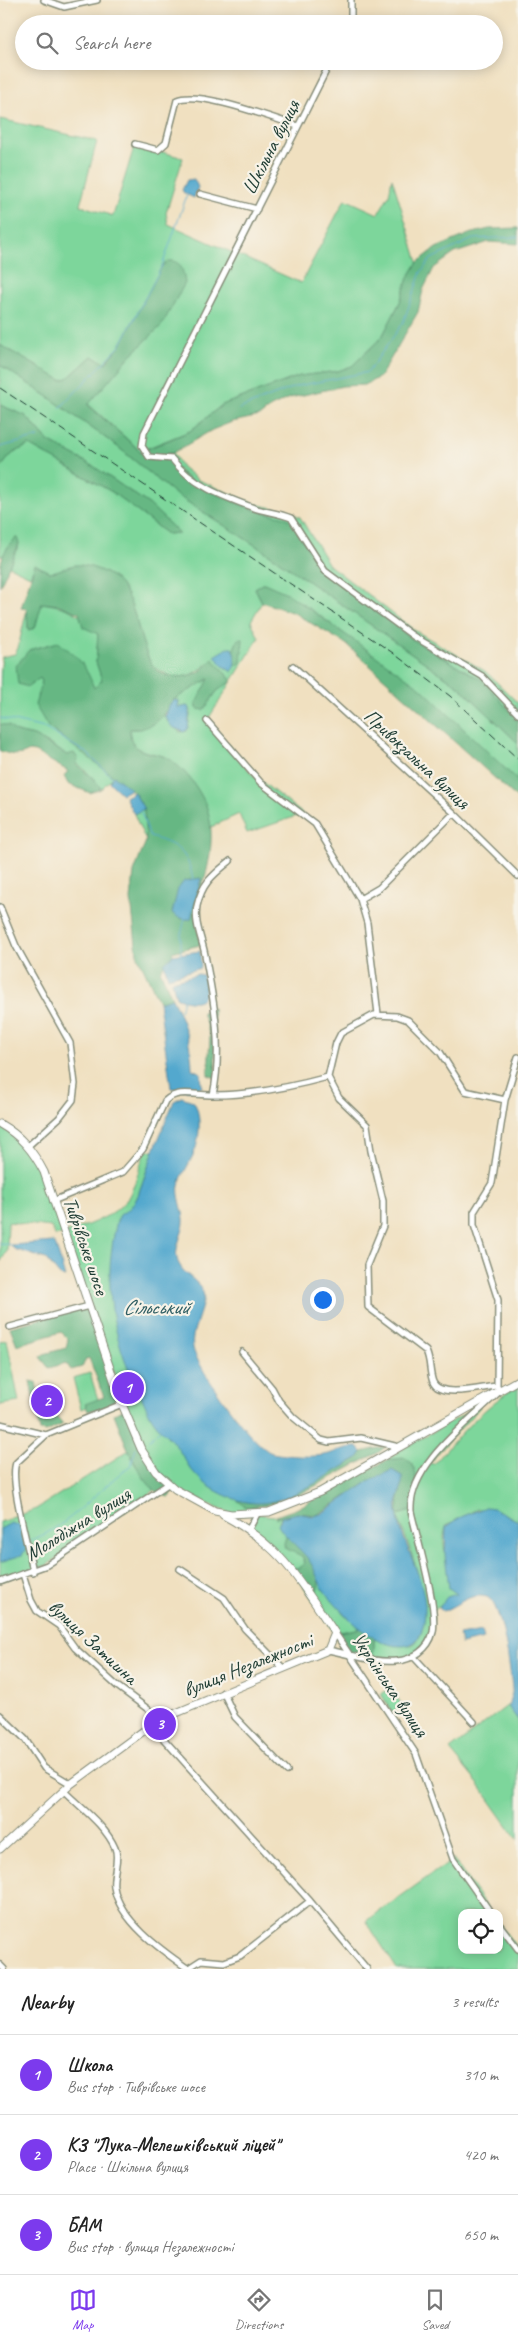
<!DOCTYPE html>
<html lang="en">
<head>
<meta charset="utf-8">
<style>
	body { margin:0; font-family:Caveat,sans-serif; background:#f2f2f2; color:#222 }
	.controls { position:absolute; right:15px; bottom:15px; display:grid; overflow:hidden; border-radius:10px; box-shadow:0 2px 12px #0003 }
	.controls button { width:45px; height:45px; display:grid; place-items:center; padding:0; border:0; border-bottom:1px solid #e0e0e0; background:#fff; color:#222; font:25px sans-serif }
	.you { position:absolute; left:322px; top:1299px; width:18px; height:18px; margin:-12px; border:4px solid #fff; border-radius:50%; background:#1a73e8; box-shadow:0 0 0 8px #1a73e833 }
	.badge { display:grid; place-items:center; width:32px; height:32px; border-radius:50%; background:#7c3aed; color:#fff; font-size:16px; font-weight:700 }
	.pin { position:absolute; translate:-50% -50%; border:2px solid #fff; box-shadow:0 1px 5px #0006 }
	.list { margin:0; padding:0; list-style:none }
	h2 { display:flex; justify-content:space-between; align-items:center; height:65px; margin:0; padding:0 20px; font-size:21px }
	h2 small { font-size:16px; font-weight:400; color:#767676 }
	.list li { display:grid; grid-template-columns:32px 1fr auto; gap:15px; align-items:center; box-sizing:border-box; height:80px; padding:0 20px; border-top:1px solid #e0e0e0 }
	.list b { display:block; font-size:19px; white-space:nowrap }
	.list p { margin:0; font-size:16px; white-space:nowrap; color:#767676 }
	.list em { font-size:16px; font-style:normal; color:#767676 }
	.icon { flex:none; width:28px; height:28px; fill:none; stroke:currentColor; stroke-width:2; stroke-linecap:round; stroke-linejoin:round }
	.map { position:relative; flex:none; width:518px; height:1969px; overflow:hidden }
	.search { position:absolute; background:#fff; box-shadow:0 2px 12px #0003; left:15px; right:15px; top:15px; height:55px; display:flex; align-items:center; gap:12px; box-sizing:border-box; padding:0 18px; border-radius:28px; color:#767676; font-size:19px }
	.sheet { height:305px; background:#fff }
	nav { display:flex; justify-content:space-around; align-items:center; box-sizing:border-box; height:70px; border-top:1px solid #e0e0e0; background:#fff; font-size:14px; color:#767676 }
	nav a { display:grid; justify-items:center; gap:2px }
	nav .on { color:#7c3aed }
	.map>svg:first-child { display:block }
</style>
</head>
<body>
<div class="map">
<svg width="518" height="1969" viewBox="0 0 518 1969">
	<rect width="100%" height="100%" fill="#f7f3e8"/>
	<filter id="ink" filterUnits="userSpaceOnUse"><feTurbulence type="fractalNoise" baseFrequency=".02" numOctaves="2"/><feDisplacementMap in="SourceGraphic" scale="10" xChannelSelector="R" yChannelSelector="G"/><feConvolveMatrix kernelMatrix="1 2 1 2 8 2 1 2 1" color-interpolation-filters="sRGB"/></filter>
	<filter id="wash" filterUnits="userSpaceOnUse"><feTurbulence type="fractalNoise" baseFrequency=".0096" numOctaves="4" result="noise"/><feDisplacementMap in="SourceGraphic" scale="20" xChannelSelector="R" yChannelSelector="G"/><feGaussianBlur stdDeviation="1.12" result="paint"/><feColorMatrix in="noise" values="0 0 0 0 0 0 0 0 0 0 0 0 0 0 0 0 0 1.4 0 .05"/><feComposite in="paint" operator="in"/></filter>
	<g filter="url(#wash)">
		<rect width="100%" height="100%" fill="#f0e0c0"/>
		<!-- green -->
		<path fill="#7dd69b" stroke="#4e8a68" d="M0,119L97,141L80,205L113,216L135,144L183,158L166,213L168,224L301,283L345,199L378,214L389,195L392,178L418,262L408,278L400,302L382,337L352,366L338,371L300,376L222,405L190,431L145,449L165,455L173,453L182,467L198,480L255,504L287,511L300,517L329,565L414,630L485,671L518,703V719L480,679L412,639L324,573L312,557L293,522C251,509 198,496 170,460L148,458L88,404L130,356L162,325V266L120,346L105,363L92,356L68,378L61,380L0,345Z
			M0,365L50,398L118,447L175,494L269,554L460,687L518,743V781C480,745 440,712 400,679C357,644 314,606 264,583L255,588L262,602L251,621L259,638L207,721L253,775L303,814L247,833L239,814L211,827C205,798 193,776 169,759C156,750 128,757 130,729C143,731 155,723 164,715L167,721L180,732L187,731L191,711L187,706L178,708L179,701L177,700L170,704L173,700L210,678L196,704V707L205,709L217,691L231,680L213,659C200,672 181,684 163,672C158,670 153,667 151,663C137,639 136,592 111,576C102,570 82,563 71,566C63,568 57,572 49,572L35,565L30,576L9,566L19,544L0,557V468L12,454L29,445L112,492L167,534L178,533L150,505L93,466L48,441L26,416L0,405Z
			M41,603C70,607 79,612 98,634L96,662L102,680L94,688L40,678L42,681L37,696L48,727L114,776L101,789C90,770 54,744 33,736C28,734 22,734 18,732C11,730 7,726 0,724C0,708 0,669 2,657L15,654L18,648L27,609L28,630L35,628Z
			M144,809L146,841L134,814Z
			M0,1124L38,1161L65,1233C87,1225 120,1216 131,1192C137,1179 140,1164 145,1151L154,1150L137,1198L130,1211L251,1507H258L257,1514L282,1517L279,1520L281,1530L287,1534L284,1546L302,1556L305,1563L301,1567L292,1569L249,1529L256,1515L231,1514L175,1489L141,1449L65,1234L55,1236L51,1227L8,1222L7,1251L0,1263Z
			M7,1340L19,1402L0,1405V1341Z
			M90,1373L99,1403L81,1409L73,1378Z
			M518,1386V1521L495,1509H477L447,1525C438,1543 451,1578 457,1595C447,1598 442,1607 433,1610V1618L429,1643L406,1659H370L374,1651V1637L384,1643L412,1645L416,1642C439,1614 408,1545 397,1515L411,1511L413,1464L405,1458L387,1460L402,1449L479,1406L480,1407L429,1463L434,1464C459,1435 485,1405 518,1386Z
			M129,1450L134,1463L155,1490L47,1565L0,1582V1522L36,1509Z
			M318,1579L344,1614L362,1628L335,1633L310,1596L319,1583Z
			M391,1688L402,1705L392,1712L381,1694Z
			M508,1705L518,1720V1840L479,1785L450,1750Z
			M453,1859L491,1913H462V1950H499V1924L518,1949V1969H397L366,1921Z"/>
		<!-- forest -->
		<path fill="#66b783" stroke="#427a5c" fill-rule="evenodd" d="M518,228V244L489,242L455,253L434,268L423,290L418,312L380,377L364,385L343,386L290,398L271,407L260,416L232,422L212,430L173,453L154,457L150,456L145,450L190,431L222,405L300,376L338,371L352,366L382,337L400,302L408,278L418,262L436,248L469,234L489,229Z
			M168,261C182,260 183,271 185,283L162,325L130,356L88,405L148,458L170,460L178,471L195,485L254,510L285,517L293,522L312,557L324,573L412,639L480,679L518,719V743L460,687L269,554L175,494L118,447L50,398L0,365V345L61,380L68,378L92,356L106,363L120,346L162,266Z
			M0,405L26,416L48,441L93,466L150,505L179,533L167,534L112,492L29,445L12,454L0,468Z
			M17,537L19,544L0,586C0,562 0,553 17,537Z
			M35,564L49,572C57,572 63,568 71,566C82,562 102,570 111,576C136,592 137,639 151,663C160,679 184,680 199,672C204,669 209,663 213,659L232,681L217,691L204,710L198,709L196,704L209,679L173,700L164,715L153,724L141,729H130C128,758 158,750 171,760C183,769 194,782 201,795C216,820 212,854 204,881C201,889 196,898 196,907C195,919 199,933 200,945L172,952L173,955L160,970L172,998L159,1002L137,954L131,899L134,872L146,841L144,809L134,792L48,727L35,705L42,681L40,678L28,687L18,684L16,666L29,650L58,642C78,657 85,663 94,688L102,680L96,662L98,634L83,627L79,613L59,605L42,603L35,628L28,630L27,609L21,608ZM197,879L202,880L194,902L185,881Z
			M264,583L287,593L421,688L518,781V799L346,644L294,613L262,602L255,588Z
			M238,639H243L241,663L235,666L233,651Z
			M0,724L9,726L16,732L34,736L67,755L74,753L78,759L76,764L95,780L101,789L90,793L68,784L64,776L68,771L35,752L29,751C19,757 12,755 0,751Z
			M213,1008L216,1078L208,1075L210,1036L202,1012Z
			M89,1306L122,1404L88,1411L85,1404L104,1397L89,1358L86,1359L82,1367L71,1370L66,1363L49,1368L40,1357L44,1354L66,1348L68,1339L61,1332L17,1345L10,1327Z
			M30,1381L36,1382L44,1421L57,1417L63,1424L46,1432L40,1431Z
			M125,1409L141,1449L175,1489L169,1497C141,1493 123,1436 114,1414Z
			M386,1446L378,1453L283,1503L246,1507L236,1499L257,1503L281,1501L358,1458L362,1452Z
			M404,1458C424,1466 413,1494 411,1511L397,1515L402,1476L392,1470L368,1482L317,1515L297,1513L276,1518V1516L296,1509L387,1460Z
			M287,1534C299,1547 331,1576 314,1594L310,1596L292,1569L301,1567L305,1563L302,1556L285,1548L284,1543Z
			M362,1628L374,1637V1651L370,1659L350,1654L335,1633Z"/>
		<!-- water -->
		<path fill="#52a8ce" stroke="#387281" d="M194,179L198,187L194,198L184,193L182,190L187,180Z
			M228,648H232C236,657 236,663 232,672L223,666L215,656Z
			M175,700L179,701L178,708L187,706L190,708L188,729L184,732L172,727L165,717L170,704Z
			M114,776L131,789L122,794L109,782Z
			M134,792L144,809L134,814L125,797Z
			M201,878L191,919C183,920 178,918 172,913L178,889L184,881Z
			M200,951L201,968L168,977L164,963L173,955Z
			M198,974L203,975C204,980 206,987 205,992C203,1006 184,1001 176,997L172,981Z
			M172,998C183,1020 192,1044 192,1069L201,1073L202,1087C191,1092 182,1090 171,1088L159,1002Z
			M182,1097L193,1101C202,1112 200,1140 194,1153C190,1163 182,1174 179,1185C177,1196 183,1208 184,1219C185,1234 171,1249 179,1264C186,1278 201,1280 204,1296C202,1313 190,1332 193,1348C196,1366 254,1448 272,1453C287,1456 314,1458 329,1454C340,1450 346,1447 358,1447L362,1452L358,1458C329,1474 288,1505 255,1503C235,1502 209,1490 195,1474C187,1466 183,1455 176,1446C170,1438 162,1432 156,1424C148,1414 144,1401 138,1390C111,1335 102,1282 117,1221L120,1215L130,1208L137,1198L154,1150L174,1101Z
			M53,1242L56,1246L65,1277L60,1276L46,1259L14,1249L11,1245Z
			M392,1470L402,1476C404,1489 395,1500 397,1513C403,1551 435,1589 422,1630C419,1641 412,1646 400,1646C373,1646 338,1610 323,1589C317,1579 315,1568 308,1559C301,1549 282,1534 278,1525L282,1517L297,1513L313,1516L321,1514L368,1482Z
			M486,1507L493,1508L518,1521V1720L509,1708C508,1701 513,1696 512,1689C511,1673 502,1603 487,1597C470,1592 457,1606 443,1611L439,1608L447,1597L457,1594L449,1588L445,1555L446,1527L461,1517Z
			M11,1523L20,1526L26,1549L22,1555L0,1562V1529Z
			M482,1631L484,1639L461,1644L459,1635Z"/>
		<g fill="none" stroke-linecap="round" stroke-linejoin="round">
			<!-- stream -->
			<path stroke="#52a8ce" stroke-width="1" d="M60,408L120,346L162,266L187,195
				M239,409L297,386L368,372L403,323L421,272L431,259L473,239L518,237
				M0,447L39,437
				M0,718L44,728L87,753L113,778
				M141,812L150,837C178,844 188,852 193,880
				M181,954V935L185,918
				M180,1011L183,1000
				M0,1243L11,1245
				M150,1439L160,1429
				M31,1540C71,1526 98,1489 131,1465L136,1448"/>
		</g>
	</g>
	<g filter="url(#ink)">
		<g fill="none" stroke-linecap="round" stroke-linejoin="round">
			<defs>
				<path id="street" d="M44,0L64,7L97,0
					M351,0V24
					M331,61L144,433L142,446L149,457L172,459C191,485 224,497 254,508C266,512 279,513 291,518L325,571L413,636L482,676L518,714
					M135,144L158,150L166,143L177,100C199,90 272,118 298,126
					M200,194L257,209
					M293,666L454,813L518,876
					M207,721L261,783L315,824L360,899L367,923L378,1014
					M360,899L379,888L454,813
					M0,907L16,946L70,1043L75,1084L73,1100L59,1118L28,1146
					M213,1095C223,1049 214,1001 205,955C202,938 194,924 197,906C202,883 213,875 230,861
					M53,1201L123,1172L143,1149L165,1101C179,1088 196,1096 213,1095C252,1095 291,1087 328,1077
					M10,1327L89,1306
					M242,1352L272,1388L279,1401L293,1417L321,1440L329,1442L361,1438L399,1447
					M497,1386C483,1387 440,1399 433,1382C429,1372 431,1361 426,1351L368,1307L367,1265L383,1226V1201L371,1151L367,1125L339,1098L328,1077L336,1043L341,1033L374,1015L397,1016L408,1020L440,1052L465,1091L505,1100
					M0,1424L46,1435L122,1404
					M249,1529L257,1514
					M180,1569L224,1598L245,1629L282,1667
					M33,1572C29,1548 9,1481 16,1463L46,1435
					M23,1574L31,1600L37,1611L59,1626L75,1648L117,1686L161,1719
					M0,1582L47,1565L168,1484
					M335,1633L416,1754L453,1859L491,1913
					M328,1650C350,1654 374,1663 396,1661C413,1660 429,1649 433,1632C438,1606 417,1539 411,1511C408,1465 471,1420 501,1390L497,1386L498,1300L474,1225V1212L492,1183L505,1100L518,1057
					M413,1656L474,1722
					M223,1692L235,1717L287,1771
					M0,1715L25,1739L44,1768L71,1784
					M151,1725L310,1901L367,1969
					M64,1791C81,1808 106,1826 115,1848C120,1859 112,1875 114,1887C119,1920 161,1950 187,1968
					M499,1924L518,1949
					M0,1965L4,1969
					M187,1969L201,1960L224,1962L240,1956L310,1901"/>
				<path id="secondary" d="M0,1124C21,1136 33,1151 44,1172L122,1404L141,1449L156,1472L175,1489L215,1511L231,1514L269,1512L320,1492L518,1380
					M0,1849L71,1784L157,1721L328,1650L335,1633C298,1579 283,1547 223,1515"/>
			</defs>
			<!-- street casing -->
			<use href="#street" stroke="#888e7a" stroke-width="8"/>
			<!-- secondary casing -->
			<use href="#secondary" stroke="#888e7a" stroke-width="9"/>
			<!-- street -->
			<use href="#street" stroke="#fff" stroke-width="5"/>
			<!-- secondary -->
			<use href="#secondary" stroke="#fff" stroke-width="7"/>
			<!-- rail -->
			<path stroke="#1f3d34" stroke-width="1" stroke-dasharray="8 4" stroke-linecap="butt" d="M0,388L393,653L450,696L518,759"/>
		</g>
	</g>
	<g text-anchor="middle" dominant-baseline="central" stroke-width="4.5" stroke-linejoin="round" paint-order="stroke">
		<!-- street labels -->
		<g font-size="20" fill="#1f3d34" stroke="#f7f3e8">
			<text transform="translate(271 147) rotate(-63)">Шкільна вулиця</text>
			<text transform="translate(417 759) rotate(43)">Привокзальна вулиця</text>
			<text transform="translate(86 1246) rotate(71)">Тиврівське шосе</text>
			<text transform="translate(78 1524) rotate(-32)">Молодіжна вулиця</text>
			<text transform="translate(93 1642) rotate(43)">вулиця Затишна</text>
			<text transform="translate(248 1665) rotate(-22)">вулиця Незалежності</text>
			<text transform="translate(390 1685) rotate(56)">Українська вулиця</text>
		</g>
		<!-- water labels -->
		<g font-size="21" font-style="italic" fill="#2e5d62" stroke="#f7f3e8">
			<text x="156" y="1307">Сільський</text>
		</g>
	</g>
</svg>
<div class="controls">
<button><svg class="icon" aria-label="locate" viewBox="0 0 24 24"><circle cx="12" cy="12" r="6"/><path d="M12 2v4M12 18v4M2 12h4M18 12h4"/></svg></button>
</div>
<div class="you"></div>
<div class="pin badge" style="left:128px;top:1388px">1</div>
<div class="pin badge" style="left:47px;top:1401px">2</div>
<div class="pin badge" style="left:160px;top:1724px">3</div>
<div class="search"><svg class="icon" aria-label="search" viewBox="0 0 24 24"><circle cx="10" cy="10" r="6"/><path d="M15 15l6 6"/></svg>Search here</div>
</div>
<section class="sheet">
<h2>Nearby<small>3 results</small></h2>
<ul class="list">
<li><span class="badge">1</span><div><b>Школа</b><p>Bus stop · Тиврівське шосе</p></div><em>310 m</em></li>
<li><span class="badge">2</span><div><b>КЗ &quot;Лука-Мелешківський ліцей&quot;</b><p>Place · Шкільна вулиця</p></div><em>420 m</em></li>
<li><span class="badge">3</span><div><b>БАМ</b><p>Bus stop · вулиця Незалежності</p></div><em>650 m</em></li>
</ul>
</section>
<nav>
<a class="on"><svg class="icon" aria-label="map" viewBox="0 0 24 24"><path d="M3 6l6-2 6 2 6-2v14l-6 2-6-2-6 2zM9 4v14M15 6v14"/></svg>Map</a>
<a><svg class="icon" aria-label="directions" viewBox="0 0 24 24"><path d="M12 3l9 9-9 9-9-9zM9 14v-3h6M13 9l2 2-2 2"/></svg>Directions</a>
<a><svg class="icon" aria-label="saved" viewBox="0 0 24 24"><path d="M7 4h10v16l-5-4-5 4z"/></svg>Saved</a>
</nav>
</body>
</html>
